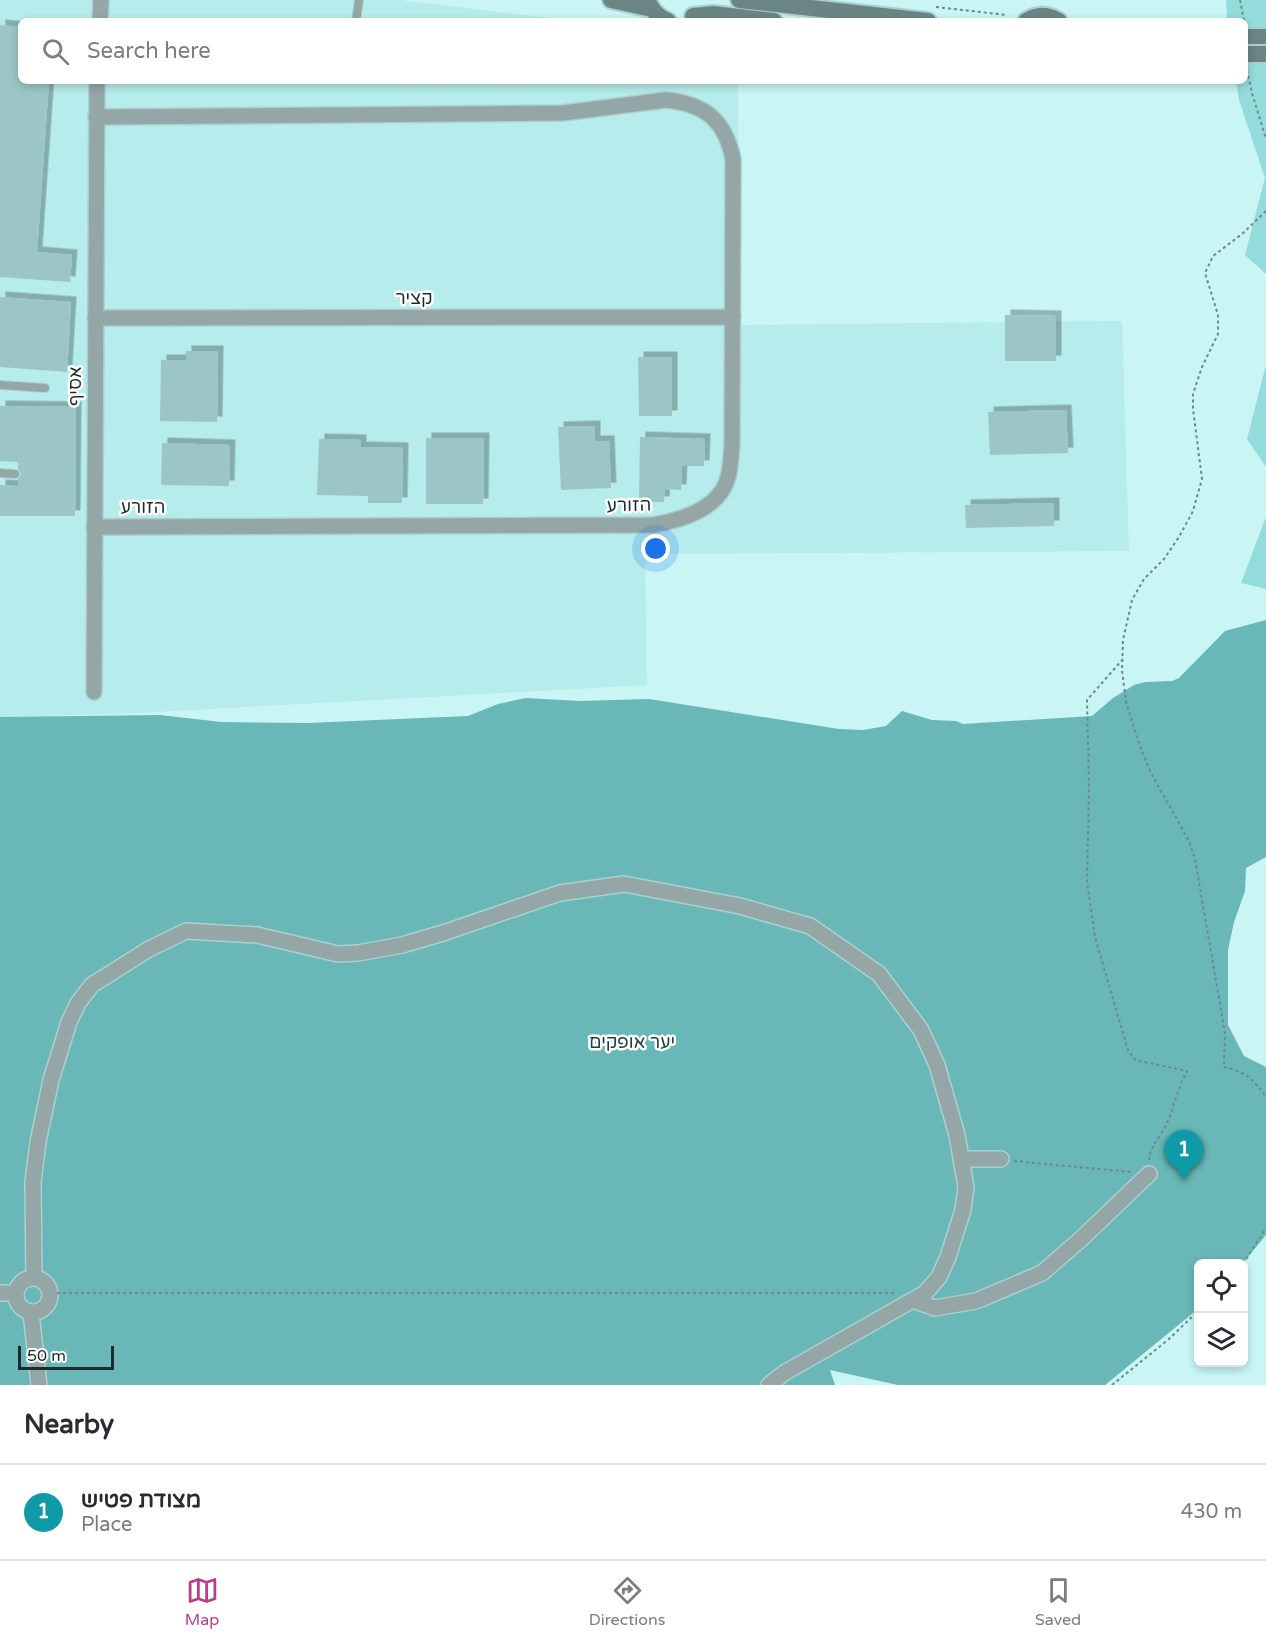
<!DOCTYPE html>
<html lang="en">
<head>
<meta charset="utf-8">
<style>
	body { margin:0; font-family:"Varela Round","Noto Sans Hebrew",sans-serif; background:#f2f2f3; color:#2b2b33 }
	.controls { position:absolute; right:18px; bottom:18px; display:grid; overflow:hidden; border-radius:9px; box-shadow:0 3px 9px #0003 }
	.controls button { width:54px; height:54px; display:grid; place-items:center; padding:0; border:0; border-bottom:2px solid #e1e1e2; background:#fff; color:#2b2b33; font:30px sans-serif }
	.scale { position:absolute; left:18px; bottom:15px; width:96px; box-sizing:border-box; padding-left:6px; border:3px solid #1b2c2c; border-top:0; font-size:16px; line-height:21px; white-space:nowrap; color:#1b2c2c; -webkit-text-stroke:4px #fff; paint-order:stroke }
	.you { position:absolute; left:656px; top:549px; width:21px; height:21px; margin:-15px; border:4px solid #fff; border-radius:50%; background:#1a73e8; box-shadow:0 0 0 9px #1a73e833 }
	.badge { display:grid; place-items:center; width:39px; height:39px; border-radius:50%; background:#ba3d8c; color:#fff; font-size:20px; font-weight:700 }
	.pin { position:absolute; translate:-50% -50px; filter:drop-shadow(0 2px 3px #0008) }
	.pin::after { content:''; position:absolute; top:32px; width:21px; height:18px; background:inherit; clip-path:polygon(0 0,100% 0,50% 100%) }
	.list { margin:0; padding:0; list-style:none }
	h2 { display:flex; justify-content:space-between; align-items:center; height:78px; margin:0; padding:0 24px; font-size:26px }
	h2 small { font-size:20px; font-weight:400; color:#7c7c81 }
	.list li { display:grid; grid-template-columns:39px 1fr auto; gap:18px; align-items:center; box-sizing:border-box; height:96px; padding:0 24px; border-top:2px solid #e1e1e2 }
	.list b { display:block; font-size:22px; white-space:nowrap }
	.list p { margin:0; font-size:20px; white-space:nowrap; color:#7c7c81 }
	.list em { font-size:20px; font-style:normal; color:#7c7c81 }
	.icon { flex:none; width:33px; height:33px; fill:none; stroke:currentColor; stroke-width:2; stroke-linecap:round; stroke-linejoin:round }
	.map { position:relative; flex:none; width:1266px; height:1385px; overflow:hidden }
	.search { position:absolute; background:#fff; box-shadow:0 3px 9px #0003; left:18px; right:18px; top:18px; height:66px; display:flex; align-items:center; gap:15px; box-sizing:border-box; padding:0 21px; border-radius:9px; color:#7c7c81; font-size:22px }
	.sheet { height:174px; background:#fff }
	nav { display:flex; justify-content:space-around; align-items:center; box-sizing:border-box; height:84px; border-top:2px solid #e1e1e2; background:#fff; font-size:16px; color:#7c7c81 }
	nav a { display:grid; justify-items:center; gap:3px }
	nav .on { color:#ba3d8c }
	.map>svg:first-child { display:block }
</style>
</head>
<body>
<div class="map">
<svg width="1266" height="1385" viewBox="0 0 1266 1385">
	<defs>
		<filter id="shadow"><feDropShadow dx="5.5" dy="-5.5" stdDeviation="0" flood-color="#0004"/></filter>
	</defs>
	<rect width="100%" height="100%" fill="#c9f5f5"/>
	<!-- built -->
	<path fill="#b6eceb" d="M0,0H400L574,21H21V81H738L739,325L1122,321L1129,551L645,554L647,685L119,714L0,717Z"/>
	<!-- green -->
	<path fill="#94dbdb" d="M1226,0H1266V274L1245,255L1265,178L1239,100L1236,81H1245V21H1227Z
		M1266,365V467L1247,439Z
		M1266,517V589L1241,583Z"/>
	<!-- forest -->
	<path fill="#69b7b7" d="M1266,620V857L1246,868L1245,891L1234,922L1228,950V1025L1244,1056L1266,1067V1235L1243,1263L1198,1264V1309L1105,1385H898L830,1370L835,1385H0V717L160,715L221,722L308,723L468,716L498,704L526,698L580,701L649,699L839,729L863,730L886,726L902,711L932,720L956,721L963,724L1092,716L1113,698L1134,685L1145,682L1172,681L1179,678L1225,631Z"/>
	<!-- building -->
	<path fill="#9cc6c6" filter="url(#shadow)" d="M0,25L21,27V81H49L37,252L72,255L70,282L0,277Z
		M0,297L71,302L67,372L0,367Z
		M1005,315L1056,316V361H1005Z
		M186,351H218L217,422L160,421L161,360H186Z
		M638,357H672V416H639Z
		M0,406L76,407L75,516H0V485L18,486V479L21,474L18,469V462L0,461Z
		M1066,410L1068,453L990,455L988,412Z
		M595,426V441H609L611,488L561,490L558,427Z
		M640,437L705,439L704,466H682L681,490L665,489L664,502H639Z
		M426,438H484L483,504H426Z
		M319,439L361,440V447L403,448L402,503H368V496L317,495Z
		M162,443L230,445L229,486L161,485Z
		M1054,503V526L966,528L965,505Z"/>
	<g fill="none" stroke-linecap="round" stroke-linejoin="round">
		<defs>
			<path id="service" d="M356,21L359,0
				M0,385L45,388
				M0,473L15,474"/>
			<path id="minor" d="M100,21L101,0
				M95,318L733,317
				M94,527L653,525C682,520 720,509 728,477C731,467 731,455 732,444L733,159C725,120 705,104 666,100L563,113L96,117
				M94,692L97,81
				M961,1159H1001
				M16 1295a17 17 0 1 1 34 0a17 17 0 1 1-34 0Z
				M34,1278L33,1182L38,1142L51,1080L69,1022L78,1003L92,985L149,949L186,931L257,935L338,954L358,953L402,945L446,932L560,893L624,884L740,906L810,926L879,974L921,1030L937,1065L957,1135L966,1187L963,1210L948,1257L939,1277L925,1293L784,1373L769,1385
				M0,1293H16
				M913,1300L935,1308L976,1301L1042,1273L1081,1239L1149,1174
				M31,1313L39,1385"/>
			<path id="secondary" d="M611,0L652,9
				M739,0L928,21
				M648,1C652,11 658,17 668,21
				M693,16L713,14L774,21
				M1026,21C1037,14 1048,14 1059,21
				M1245,37H1266"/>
		</defs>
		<!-- service casing -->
		<use href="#service" stroke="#aad1d1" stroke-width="10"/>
		<!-- minor casing -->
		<use href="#minor" stroke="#aad1d1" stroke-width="18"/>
		<!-- secondary casing -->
		<use href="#secondary" stroke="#aad1d1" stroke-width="20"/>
		<!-- path -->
		<path stroke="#6c8a8a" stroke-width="2" stroke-dasharray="3 3" stroke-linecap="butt" d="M1240,0L1244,21
			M936,7L1007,15
			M1247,70L1252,93L1266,139
			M1266,211L1242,234L1213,256L1205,273L1218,315V334L1202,367L1193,394V409L1202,479L1193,511L1179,537L1164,559L1144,579L1132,600L1123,640L1122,670L1126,702L1139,744L1151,773L1189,841L1195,859L1225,1033L1224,1067C1245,1071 1254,1080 1266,1097
			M1123,659L1087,700L1089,786L1087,883L1095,937L1128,1050L1135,1060L1187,1071C1176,1091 1173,1115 1161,1134C1155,1143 1150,1149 1149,1160
			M1014,1161L1131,1172
			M1243,1264L1266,1228
			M51,1293H896
			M1112,1385L1169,1339L1198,1311"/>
		<!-- service -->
		<use href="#service" stroke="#94a6a6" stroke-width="8"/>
		<!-- minor -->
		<use href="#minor" stroke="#94a6a6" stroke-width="15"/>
		<!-- secondary -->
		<use href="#secondary" stroke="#6a8584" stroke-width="16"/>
		<defs>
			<path id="secondary-bridge" d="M1245,54H1266"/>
		</defs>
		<!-- secondary-bridge casing -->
		<use href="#secondary-bridge" stroke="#aad1d1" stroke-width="20" stroke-linecap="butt"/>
		<!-- secondary-bridge -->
		<use href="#secondary-bridge" stroke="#6a8584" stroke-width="16"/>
	</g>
	<g text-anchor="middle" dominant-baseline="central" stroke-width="5" stroke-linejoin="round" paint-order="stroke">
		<!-- street labels -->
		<g font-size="18" fill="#1b2c2c" stroke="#fff">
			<text x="414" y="298">קציר</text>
			<text transform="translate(75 386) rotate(-90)">אסיף</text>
			<text transform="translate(629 505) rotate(-1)">הזורע</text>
			<text x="143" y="507">הזורע</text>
		</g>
		<!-- park labels -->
		<g font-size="18" fill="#1b4040" stroke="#fff">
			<text x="632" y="1042">יער אופקים</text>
		</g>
	</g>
</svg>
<div class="controls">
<button><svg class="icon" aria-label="locate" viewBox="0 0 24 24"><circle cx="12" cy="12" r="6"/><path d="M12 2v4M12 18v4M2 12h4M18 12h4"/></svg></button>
<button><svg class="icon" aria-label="layers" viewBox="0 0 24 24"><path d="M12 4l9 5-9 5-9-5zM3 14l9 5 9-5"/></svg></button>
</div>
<div class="scale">50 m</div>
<div class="you"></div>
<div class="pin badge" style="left:1184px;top:1180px;background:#0f9aa8">1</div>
<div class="search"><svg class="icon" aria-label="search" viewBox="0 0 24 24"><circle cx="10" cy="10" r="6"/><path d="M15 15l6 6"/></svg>Search here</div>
</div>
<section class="sheet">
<h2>Nearby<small></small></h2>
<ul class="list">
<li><span class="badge" style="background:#0f9aa8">1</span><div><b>מצודת פטיש</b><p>Place</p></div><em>430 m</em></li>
</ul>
</section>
<nav>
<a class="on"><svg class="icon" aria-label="map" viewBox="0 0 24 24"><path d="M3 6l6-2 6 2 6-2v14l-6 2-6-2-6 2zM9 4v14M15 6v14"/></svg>Map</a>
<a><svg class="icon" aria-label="directions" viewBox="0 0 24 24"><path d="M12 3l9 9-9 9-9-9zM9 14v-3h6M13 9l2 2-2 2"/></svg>Directions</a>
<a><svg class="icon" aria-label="saved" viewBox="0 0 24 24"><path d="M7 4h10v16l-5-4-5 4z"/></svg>Saved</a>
</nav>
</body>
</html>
